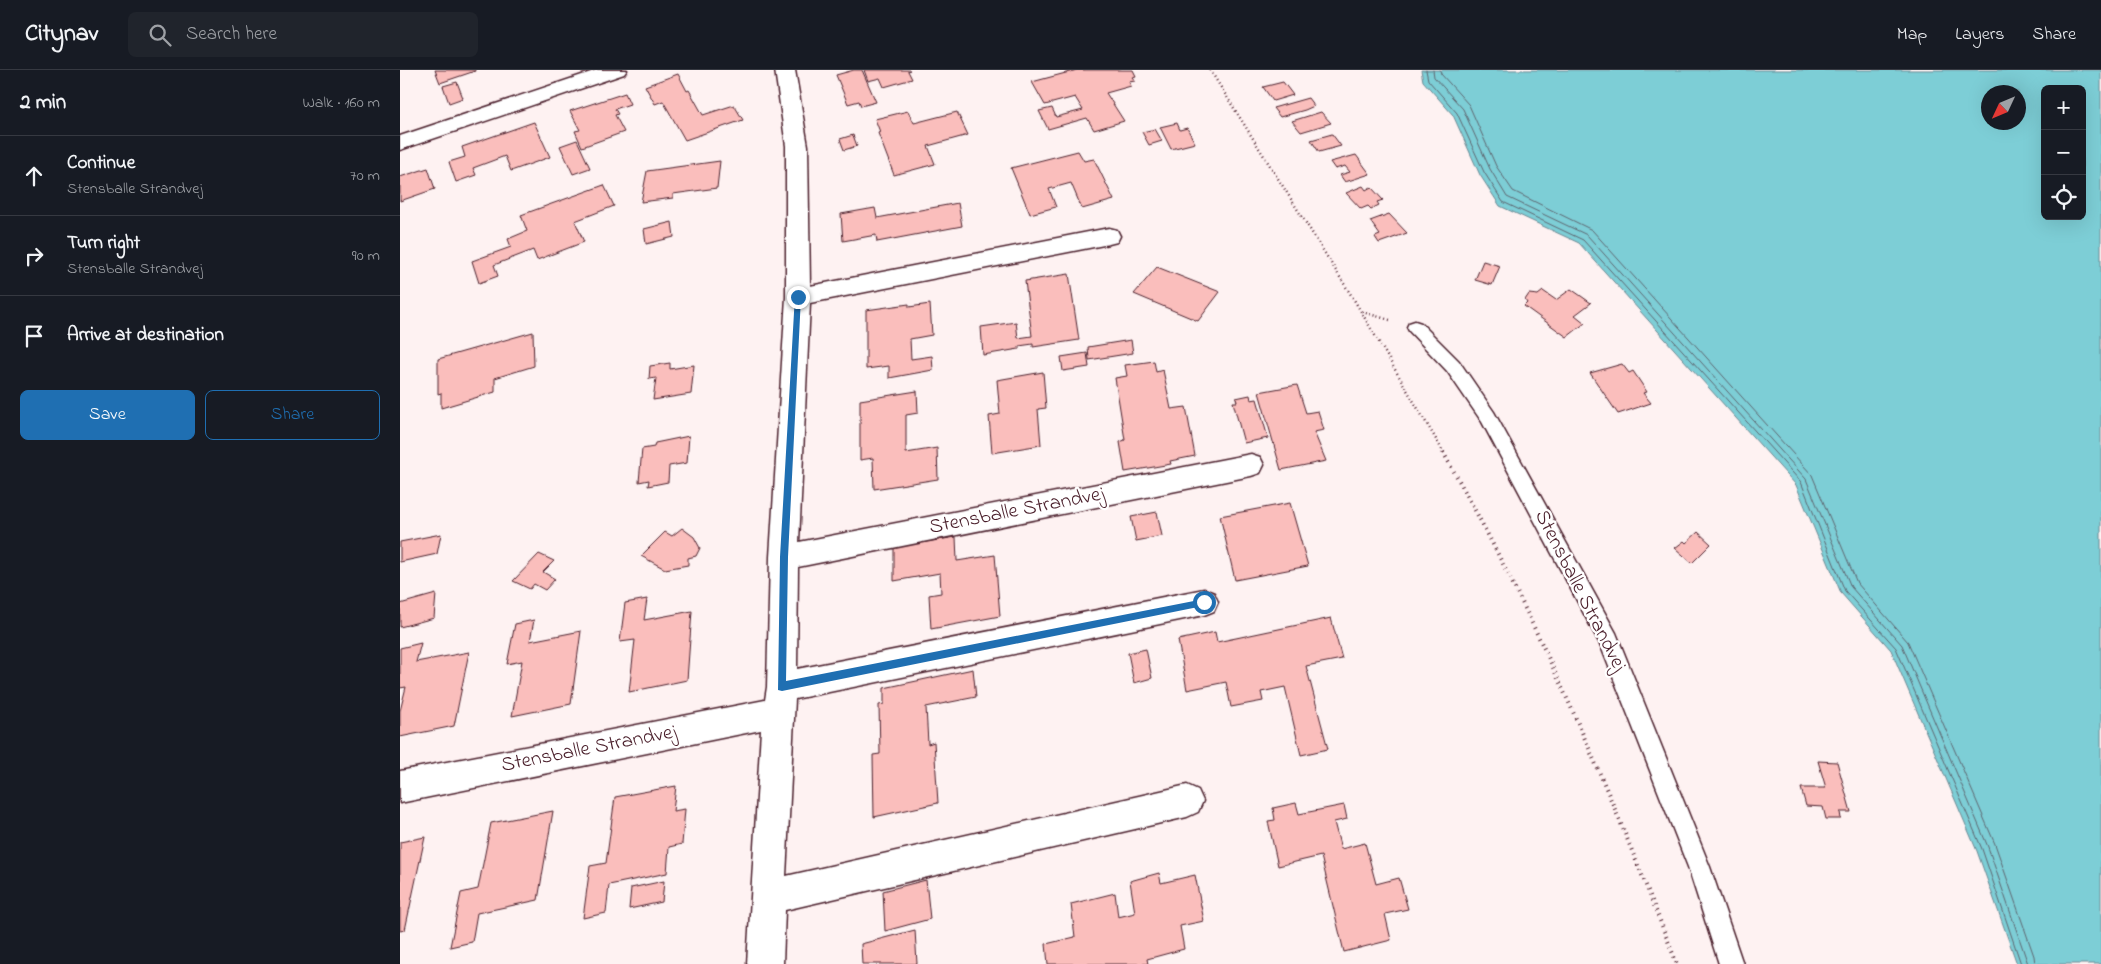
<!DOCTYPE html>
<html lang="en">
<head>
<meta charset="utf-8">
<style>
	body { margin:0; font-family:"Indie Flower",sans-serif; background:#20242c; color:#f1f3f6 }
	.controls { position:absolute; right:15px; top:15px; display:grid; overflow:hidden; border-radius:8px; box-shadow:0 5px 20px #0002 }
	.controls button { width:45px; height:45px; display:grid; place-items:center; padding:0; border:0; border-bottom:1px solid #363941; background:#171b24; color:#f1f3f6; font:25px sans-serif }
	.compass { position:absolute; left:1581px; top:15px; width:45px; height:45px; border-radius:50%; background:#171b24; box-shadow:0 5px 20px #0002; rotate:226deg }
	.stop { position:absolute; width:15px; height:15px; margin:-11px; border:4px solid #1f6fb2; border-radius:50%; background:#fff }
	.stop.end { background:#1f6fb2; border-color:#fff; box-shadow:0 1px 5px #0008 }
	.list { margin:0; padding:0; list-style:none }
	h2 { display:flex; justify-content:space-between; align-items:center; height:65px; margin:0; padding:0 20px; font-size:21px }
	h2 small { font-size:16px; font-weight:400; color:#9ea1a6 }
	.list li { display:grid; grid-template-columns:32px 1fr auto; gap:15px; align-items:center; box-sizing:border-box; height:80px; padding:0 20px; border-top:1px solid #363941 }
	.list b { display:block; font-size:19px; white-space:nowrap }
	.list p { margin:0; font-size:16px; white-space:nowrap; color:#9ea1a6 }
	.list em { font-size:16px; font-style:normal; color:#9ea1a6 }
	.actions { display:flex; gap:10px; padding:15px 20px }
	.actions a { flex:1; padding:11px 0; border:1px solid #1f6fb2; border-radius:8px; text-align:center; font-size:18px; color:#1f6fb2 }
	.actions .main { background:#1f6fb2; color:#fff }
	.icon { flex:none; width:28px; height:28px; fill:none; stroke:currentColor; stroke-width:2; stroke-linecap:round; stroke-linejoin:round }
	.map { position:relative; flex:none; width:1701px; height:894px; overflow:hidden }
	header { display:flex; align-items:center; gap:30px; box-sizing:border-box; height:70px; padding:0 25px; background:#171b24; border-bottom:1px solid #363941 }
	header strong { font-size:24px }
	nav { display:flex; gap:28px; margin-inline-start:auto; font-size:18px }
	.search { width:350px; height:45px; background:#20242c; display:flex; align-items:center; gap:12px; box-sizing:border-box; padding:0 18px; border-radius:8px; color:#9ea1a6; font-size:19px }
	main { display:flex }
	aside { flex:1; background:#171b24 }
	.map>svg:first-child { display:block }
</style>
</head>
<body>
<header>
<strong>Citynav</strong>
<div class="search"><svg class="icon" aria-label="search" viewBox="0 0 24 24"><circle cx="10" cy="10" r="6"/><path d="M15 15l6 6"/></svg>Search here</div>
<nav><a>Map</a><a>Layers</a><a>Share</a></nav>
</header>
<main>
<aside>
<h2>2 min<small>Walk · 160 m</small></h2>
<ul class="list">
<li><svg class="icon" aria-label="ahead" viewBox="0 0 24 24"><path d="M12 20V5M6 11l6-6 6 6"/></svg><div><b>Continue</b><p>Stensballe Strandvej</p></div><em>70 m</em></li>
<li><svg class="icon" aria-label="right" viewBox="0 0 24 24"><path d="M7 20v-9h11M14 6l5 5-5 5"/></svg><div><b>Turn right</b><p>Stensballe Strandvej</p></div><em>90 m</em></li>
<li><svg class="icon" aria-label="arrive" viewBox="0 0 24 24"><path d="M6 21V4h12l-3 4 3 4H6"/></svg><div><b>Arrive at destination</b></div></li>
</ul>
<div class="actions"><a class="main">Save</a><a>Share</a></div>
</aside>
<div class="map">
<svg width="1701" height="894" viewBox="0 0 1701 894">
	<rect width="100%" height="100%" fill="#fef2f2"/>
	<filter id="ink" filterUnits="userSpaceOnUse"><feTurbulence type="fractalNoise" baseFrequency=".02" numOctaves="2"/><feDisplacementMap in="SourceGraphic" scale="10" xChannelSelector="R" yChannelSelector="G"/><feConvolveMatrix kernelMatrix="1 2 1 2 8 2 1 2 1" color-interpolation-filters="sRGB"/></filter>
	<g filter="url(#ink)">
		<!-- water -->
		<path fill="#7dced6" stroke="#698892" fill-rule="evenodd" d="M1021,0H1701V894H1617L1577,781L1491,580L1441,523L1396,415L1179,173L1100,136L1080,105L1053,45L1023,11ZM1645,19H1682V146H1645ZM1588,22H1618V52H1588Z"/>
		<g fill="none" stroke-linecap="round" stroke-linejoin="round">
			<!-- shore -->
			<path stroke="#5e656f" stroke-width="1" d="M1026,0L1028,10L1057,43L1084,102L1103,132L1183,170L1401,412L1445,521L1496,578L1582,779L1621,894
				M1033,0L1034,7L1063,39L1090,99L1107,127L1187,165L1406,409L1451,517L1502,575L1588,777L1628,894
				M1040,0L1041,4L1069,35L1096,96L1113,121L1192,160L1412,405L1457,513L1508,572L1595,774L1634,886L1635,894"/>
		</g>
		<!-- building -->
		<path fill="#fabebc" stroke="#4a1f2b" d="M35,0H75V1L40,13Z
			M454,0H462L476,32L461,36L459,31L448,34L436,5Z
			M464,0H510L508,1L512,9L484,17L480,8L468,11Z
			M677,0H733L736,6L732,7L735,11L729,12L731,16L706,23L724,51L694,60L687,48L648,59L639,41L652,38L656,47L683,40L675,27L645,35L632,12Z
			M278,4L287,21L289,20L303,45L334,35L343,50L285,70L263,31L255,34L245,16Z
			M57,12L63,28L49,33L43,16Z
			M883,12L893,25L873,31L863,17Z
			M225,23L230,34L215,39L218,44L215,45L224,62L182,77L175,61L180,60L170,41Z
			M908,28L914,36L905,40L880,47L873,38Z
			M508,41L514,53L557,42L568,65L528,76L535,94L494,105L478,63L480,62L475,49Z
			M921,42L931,53L901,62L892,51Z
			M134,52L150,87L111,101L105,86L73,98L76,105L56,112L49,92L65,87L62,77Z
			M777,53L780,60L787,58L795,73L771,79L760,57Z
			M755,59L762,71L749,75L742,62Z
			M932,64L941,76L919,82L911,70Z
			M453,65L457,76L444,80L440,69Z
			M177,70L190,98L173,104L160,76Z
			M678,81L684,91L694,89L714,130L682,139L671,113L649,119L656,137L630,144L611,98Z
			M956,85L970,104L945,112L940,105L950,102L945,96L935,99L930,92Z
			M320,91L317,118L273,124V128L241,132L247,101Z
			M28,98L35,119L0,131V107Z
			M204,115L214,136L175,151L184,172L137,190L133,180L94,195L98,206L79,213L72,191L111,177L108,169L127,161L121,145Z
			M963,116L966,120L971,117L983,130L977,132L979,135L971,139L968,136L961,139L946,123Z
			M558,133L562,156L477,172L476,165L443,171L441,144L475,138L477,148Z
			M989,144L1007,163L979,173L975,167L980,165L970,151Z
			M272,152L274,167L246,174L244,159Z
			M1083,191L1100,196L1092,215L1075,210Z
			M757,197L820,222L798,251L734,224Z
			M669,204L679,270L633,277V274L619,276V279L583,285L581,257L616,252L618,268L632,266L625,211Z
			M1171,219L1191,233L1175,245L1185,253L1167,267L1124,236L1127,233L1125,230L1129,224L1138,225L1143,221L1156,230Z
			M509,234V237L530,234L532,265L510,269L511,289L532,286L533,300L489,308V296L466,299V240Z
			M133,262L134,296L95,308V322L41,338V323L38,324V289Z
			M731,270L733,283L689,290L688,277Z
			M687,283L689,297L663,301L661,287Z
			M754,291L756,302L763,300L771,339L786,337L795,386L770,391L771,394L725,402L720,372L725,370L715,308L727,306L725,295Z
			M270,293V299L294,295L291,324L253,330L256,308L249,309L250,296Z
			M1222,294L1229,303L1233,301L1247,322L1243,323L1251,333L1218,344L1190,303Z
			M643,302L646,338L638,339L641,375L592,383L589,346L600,344L597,310Z
			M897,315L906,343L918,341L924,360L914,362L926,391L881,400L859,322Z
			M517,321L518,343L506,345V383L537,378L538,409L474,419L473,388L460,390V330Z
			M850,325L851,330L857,329L868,368L844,373L833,332H837L836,328Z
			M289,366L287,393L269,396L268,412L248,416L249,410L239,412L242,379L254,377L255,373Z
			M890,433L908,496L835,510L820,446Z
			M757,442L762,466L736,471L731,447Z
			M282,458L294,467L300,478L296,486L288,488V495L265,499L241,486L265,462L272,466Z
			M1298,462L1311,474L1292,493L1275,478L1284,471L1286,473Z
			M41,464L37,484L0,492V472Z
			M556,467L557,491L595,485L600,546L531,559L529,525L541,523L540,503L494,511V477Z
			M139,484L154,491L143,502L155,509L145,520L134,514L130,519L113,511Z
			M36,524L34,548L0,557V534Z
			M247,529L244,550L292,541L287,610L229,622L235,570L220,572L225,533Z
			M931,548L942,589L906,596L928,679L901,685L885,617L861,622L863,631L831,637L826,612L787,620L778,570L815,562L817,572Z
			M134,550L130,571L181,561L171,634L112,646L122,591L107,594L115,554Z
			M21,573L16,592L69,582L54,656L0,667V641L6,617L0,618V578Z
			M746,579L752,608L734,613L728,583Z
			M573,599L576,627L526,637L528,674L534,672L538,733L474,747L473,685L480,684L479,635L484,634V618Z
			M1418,691L1437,692L1451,742H1440L1441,749H1426L1423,737L1406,736L1401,718H1426Z
			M276,716L273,741L285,739L282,774L269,777L267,803L209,815L206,843L183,848L190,796L206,793L215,727Z
			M896,733L899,744L944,735L947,749L934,752L941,779L965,773L976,814L999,808L1008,839L985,844L991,870L944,882L921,786L878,796L868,751L875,750L873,738Z
			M153,741L138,830L77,843L72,872L50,877L61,823L78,819L91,753Z
			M25,767L5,860L0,861V772Z
			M759,803L761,813L795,805L804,851L780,856L784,879L747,889L748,894H648L646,874L675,867L671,834L715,823L718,847L735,843L730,811Z
			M526,810L530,849L485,861L483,821Z
			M264,811L262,832L229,839L231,818Z
			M515,860L517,894H462L461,874Z"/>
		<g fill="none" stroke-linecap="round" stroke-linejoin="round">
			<defs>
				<path id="service" d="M1015,251L1021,253L1059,291L1094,342L1216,563L1310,797L1343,894H1319L1288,797L1200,574L1082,352L1047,301L1009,261L1007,257L1009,253Z"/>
				<path id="minor" d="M197,0H227L224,4L0,80V66Z
					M375,0H395L408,76L410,216L709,158L717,160L720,166L717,172L709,174L410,233L399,472L851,384L860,387L864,395L860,403L851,406L398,497L397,599L804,519L814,523L818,532L814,541L804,545L395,629L386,806L787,715L798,720L803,731L798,742L787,747L385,840L383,894H347L361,660L0,733V701L365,630L367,617L370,487L386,227V76Z"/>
			</defs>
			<!-- service casing -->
			<use href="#service" stroke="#4a1f2b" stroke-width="3"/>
			<!-- minor casing -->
			<use href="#minor" stroke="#4a1f2b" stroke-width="3"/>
			<!-- path-far1 -->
			<path stroke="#4a1f2b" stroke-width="2.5" stroke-dasharray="1 3" stroke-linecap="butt" d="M810,0L953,228L1044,383
				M962,242L990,250"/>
			<!-- path -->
			<path stroke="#4a1f2b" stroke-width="4" stroke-dasharray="1 4.5" stroke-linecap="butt" d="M1043,382C1136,546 1209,719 1277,894"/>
			<!-- service -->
			<use href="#service" fill="#fff" fill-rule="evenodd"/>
			<!-- minor -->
			<use href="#minor" fill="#fff" fill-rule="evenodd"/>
		</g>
	</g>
	<!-- route -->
	<path fill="#1f6fb2" d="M395,225L401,227L388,487L386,611L804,529L809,532L808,535L382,621L378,620L380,487Z"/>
	<g text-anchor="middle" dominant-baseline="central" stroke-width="4.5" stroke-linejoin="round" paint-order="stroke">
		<!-- street labels -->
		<g font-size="21" fill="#4a1f2b" stroke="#fff">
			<text transform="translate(617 441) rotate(-11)">Stensballe Strandvej</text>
			<text transform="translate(1180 521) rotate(63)">Stensballe Strandvej</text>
			<text transform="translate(189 679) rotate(-11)">Stensballe Strandvej</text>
		</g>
	</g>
</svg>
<div class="controls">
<button>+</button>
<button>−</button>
<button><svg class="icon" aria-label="locate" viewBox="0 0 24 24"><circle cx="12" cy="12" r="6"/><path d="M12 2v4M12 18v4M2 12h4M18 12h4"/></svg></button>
</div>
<svg class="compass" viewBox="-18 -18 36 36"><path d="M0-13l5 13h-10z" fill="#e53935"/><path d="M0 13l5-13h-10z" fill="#9ea1a6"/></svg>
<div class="stop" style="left:804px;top:532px"></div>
<div class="stop end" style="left:398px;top:227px"></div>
</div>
</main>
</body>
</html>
